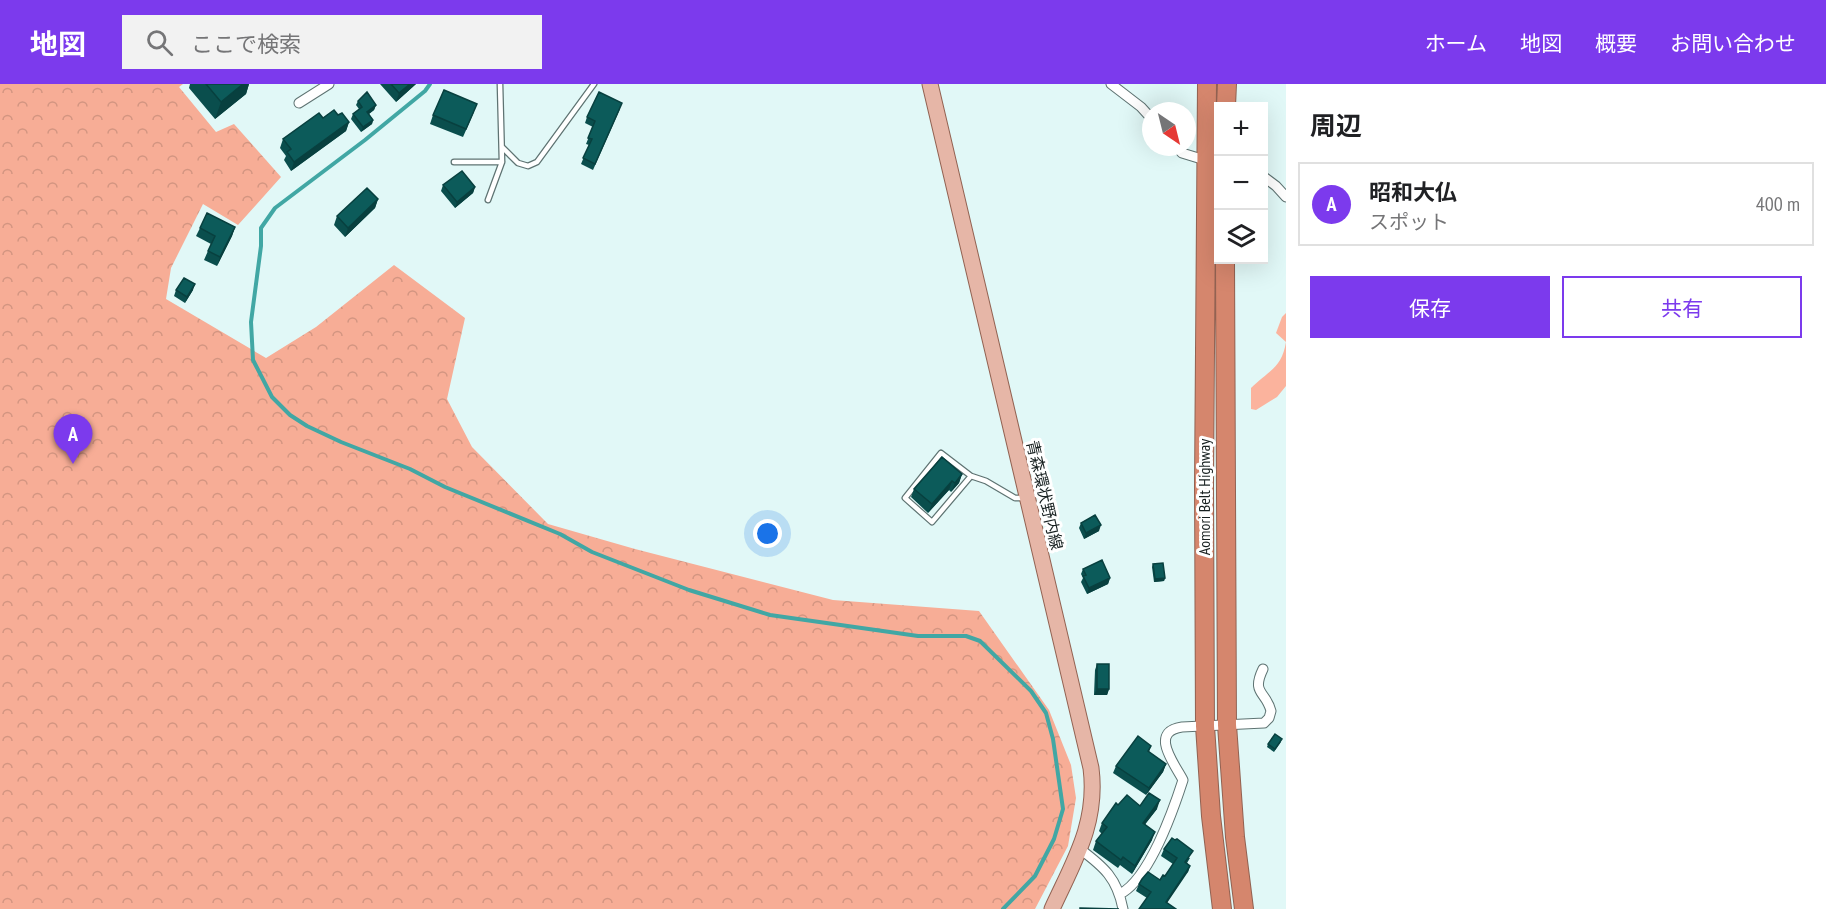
<!DOCTYPE html>
<html lang="ja">
<head>
<meta charset="utf-8">
<style>
	body { margin:0; font-family:"PT Sans Narrow","Noto Sans JP",sans-serif; background:#f2f2f2; color:#202124 }
	.controls { position:absolute; right:18px; top:18px; display:grid; overflow:hidden; border-radius:0px; box-shadow:0 6px 24px #0002 }
	.controls button { width:54px; height:54px; display:grid; place-items:center; padding:0; border:0; border-bottom:2px solid #e0e0e0; background:#fff; color:#202124; font:30px sans-serif }
	.compass { position:absolute; left:1142px; top:18px; width:54px; height:54px; border-radius:50%; background:#fff; box-shadow:0 6px 24px #0002; rotate:145deg }
	.you { position:absolute; left:768px; top:450px; width:21px; height:21px; margin:-15px; border:4px solid #fff; border-radius:50%; background:#1a73e8; box-shadow:0 0 0 9px #1a73e833 }
	.badge { display:grid; place-items:center; width:39px; height:39px; border-radius:50%; background:#7c3aed; color:#fff; font-size:20px; font-weight:700 }
	.pin { position:absolute; translate:-50% -50px; filter:drop-shadow(0 2px 3px #0008) }
	.pin::after { content:''; position:absolute; top:32px; width:21px; height:18px; background:inherit; clip-path:polygon(0 0,100% 0,50% 100%) }
	.list { margin:0; padding:0; list-style:none }
	h2 { display:flex; justify-content:space-between; align-items:center; height:78px; margin:0; padding:0 24px; font-size:26px }
	h2 small { font-size:20px; font-weight:400; color:#757577 }
	.list li { display:grid; grid-template-columns:39px 1fr auto; gap:18px; align-items:center; box-sizing:border-box; height:84px; margin:0 12px 12px; padding:0 12px; border:2px solid #e0e0e0; border-radius:0px }
	.list b { display:block; font-size:22px; white-space:nowrap }
	.list p { margin:0; font-size:20px; white-space:nowrap; color:#757577 }
	.list em { font-size:20px; font-style:normal; color:#757577 }
	.actions { display:flex; gap:12px; padding:18px 24px }
	.actions a { flex:1; padding:14px 0; border:2px solid #7c3aed; border-radius:0px; text-align:center; font-size:21px; color:#7c3aed }
	.actions .main { background:#7c3aed; color:#fff }
	.icon { flex:none; width:33px; height:33px; fill:none; stroke:currentColor; stroke-width:2; stroke-linecap:round; stroke-linejoin:round }
	.map { position:relative; flex:none; width:1286px; height:825px; overflow:hidden }
	header { display:flex; align-items:center; gap:36px; box-sizing:border-box; height:84px; padding:0 30px; background:#7c3aed; color:#fff }
	header strong { font-size:28px }
	nav { display:flex; gap:33px; margin-inline-start:auto; font-size:21px }
	.search { width:420px; height:54px; background:#f2f2f2; display:flex; align-items:center; gap:15px; box-sizing:border-box; padding:0 21px; border-radius:0px; color:#757577; font-size:22px }
	main { display:flex }
	aside { flex:1; background:#fff }
	.map>svg:first-child { display:block }
</style>
</head>
<body>
<header>
<strong>地図</strong>
<div class="search"><svg class="icon" aria-label="search" viewBox="0 0 24 24"><circle cx="10" cy="10" r="6"/><path d="M15 15l6 6"/></svg>ここで検索</div>
<nav><a>ホーム</a><a>地図</a><a>概要</a><a>お問い合わせ</a></nav>
</header>
<main>
<div class="map">
<svg width="1286" height="825" viewBox="0 0 1286 825">
	<defs>
		<pattern id="forest-crowns" width="20" height="18" patternUnits="userSpaceOnUse" patternTransform="scale(1.5)"><rect width="20" height="18" fill="#f7ad96"/><path d="M2 6a3 3 0 1 1 6 0M12 15a3 3 0 1 1 6 0" fill="none" stroke="#d39581"/></pattern>
	</defs>
	<rect width="100%" height="100%" fill="#e1f8f7"/>
	<!-- grass -->
	<path fill="#fbb39d" d="M1286,229V302L1277,313L1256,326L1251,325V304C1268,287 1282,284 1286,258L1276,249L1282,233Z"/>
	<!-- forest -->
	<path fill="url(#forest-crowns)" d="M0,0H183L179,3L216,48L234,40L281,93L238,141L203,120L171,184L166,215L266,274L316,243L394,181L465,234L447,315L472,363L548,440L635,465L833,516L979,527L1049,626L1071,681L1076,714L1068,762L1035,825H0Z"/>
	<g fill="none" stroke-linecap="round" stroke-linejoin="round">
		<!-- stream -->
		<path stroke="#41a7a4" stroke-width="4" d="M430,0L425,7L365,56L275,124L261,144V162L251,238L253,276L272,313L290,331L307,342L341,358L410,385L445,403L560,450L592,468L689,506L770,531L918,552H966L980,557L1031,607L1046,629L1053,655L1063,725L1054,755L1035,792L1003,825"/>
		<defs>
			<path id="lane" d="M502,63L518,79L528,82L537,78L594,0
				M454,78H502L500,0
				M488,116L502,78
				M971,392L932,438L905,414L941,369L971,392L986,397L1015,414H1023"/>
			<path id="street" d="M1111,0L1141,23L1151,34
				M299,19L329,0
				M1177,63L1182,69L1218,80
				M1264,93L1276,102L1286,113
				M1080,765C1104,783 1117,794 1123,825
				M1120,810C1149,795 1173,727 1183,696C1174,679 1149,648 1182,643L1264,639L1269,634L1271,627C1266,607 1251,610 1263,585"/>
			<path id="primary" d="M930,0L1091,684C1098,739 1074,777 1052,825"/>
			<path id="highway" d="M1207,0L1204,401L1205,642L1211,732L1222,825
				M1226,22L1227,0
				M1225,176L1227,641L1235,753L1244,825"/>
		</defs>
		<!-- lane casing -->
		<use href="#lane" stroke="#5e7372" stroke-width="7"/>
		<!-- street casing -->
		<use href="#street" stroke="#5e7372" stroke-width="11"/>
		<!-- primary casing -->
		<use href="#primary" stroke="#926252" stroke-width="17"/>
		<!-- highway casing -->
		<use href="#highway" stroke="#926252" stroke-width="20"/>
		<!-- lane -->
		<use href="#lane" stroke="#fff" stroke-width="4.5"/>
		<!-- street -->
		<use href="#street" stroke="#fff" stroke-width="9"/>
		<!-- primary -->
		<use href="#primary" stroke="#e6b6a7" stroke-width="15"/>
		<!-- highway -->
		<use href="#highway" stroke="#d5866d" stroke-width="18"/>
	</g>
	<!-- wall -->
	<path fill="#0a4e4d" d="M190,0H249L246,10L215,35L189,4Z
		M380,0H416L396,18Z
		M358,17L376,21L374,26L369,30L373,36L372,40L361,48L351,35L353,30L359,25L356,21Z
		M620,25L593,86L581,80L589,61L586,60L593,43L585,39L587,33Z
		M474,28L463,53L430,40L433,31Z
		M338,31L349,38L346,47L291,87L284,76L286,72L280,64L283,55L323,34Z
		M443,101L475,103L473,109L455,124L441,107Z
		M378,115L375,124L345,153L334,141L337,132Z
		M235,143L232,152L217,182L204,176L211,160L196,152L200,144Z
		M176,206H193L185,219L174,212Z
		M962,390L959,399L951,408L949,406L928,429L911,413L914,405Z
		M1081,439L1099,447L1084,455L1079,444Z
		M1153,480L1165,494L1164,497L1154,498L1152,483Z
		M1083,485L1110,494L1108,500L1087,510L1081,498L1083,494L1081,490Z
		M1097,580L1109,605L1107,611H1094L1095,586Z
		M1281,658L1274,668L1267,663L1268,660Z
		M1151,662L1149,668L1166,680L1163,688L1146,711L1113,689L1116,682Z
		M1118,721L1140,722L1157,725L1145,740L1152,756L1132,790L1120,781L1118,784L1093,766L1096,757L1102,750L1099,747L1102,739Z
		M1164,765L1190,774L1187,779L1190,782L1188,788L1147,814L1136,807L1139,800L1160,796L1165,792L1173,780L1161,772Z"/>
	<!-- shaded-wall -->
	<path fill="#08403f" d="M243,0H249L246,10L215,35L221,18Z
		M410,0H416L396,18L399,9Z
		M376,21L374,26L366,32L367,28Z
		M373,36L372,40L361,48L363,43Z
		M349,38L346,47L291,87L294,78Z
		M475,103L473,109L455,124L457,118Z
		M378,115L375,124L345,153L348,144Z
		M235,143L232,152L217,182L220,173Z
		M195,200L193,206L185,219L187,213Z
		M962,390L959,399L951,408L955,399Z
		M952,397L949,406L928,429L932,420Z
		M1101,441L1099,447L1084,455L1086,449Z
		M1110,494L1108,500L1087,510L1089,504Z
		M1165,494L1164,497L1154,498L1155,495Z
		M1097,605H1109L1107,611H1094Z
		M1166,680L1163,688L1146,711L1149,704Z
		M1160,716L1157,725L1140,747L1143,739Z
		M1155,748L1152,756L1132,790L1135,782Z
		M1190,782L1188,788L1163,825L1166,818Z"/>
	<!-- building -->
	<path fill="#0c5b5a" stroke="#08403f" stroke-width="1.5" d="M206,0H243L221,18Z
		M391,0H410L399,9Z
		M444,6L477,20L466,45L433,31Z
		M367,8L376,21L367,28L373,36L363,43L353,30L362,23L358,17Z
		M599,8L622,19L595,80L583,74L592,55L588,54L595,37L587,33Z
		M334,26L338,31L342,29L349,38L294,78L287,68L291,65L283,55L319,29L323,34Z
		M462,87L475,103L457,118L443,101Z
		M367,104L378,115L348,144L337,132Z
		M207,129L235,143L220,173L208,167L215,152L200,144Z
		M184,194L195,200L187,213L176,206Z
		M942,373L962,390L955,399L952,397L932,420L914,405Z
		M1095,431L1101,441L1086,449L1081,439Z
		M1102,476L1110,494L1089,504L1083,492L1086,491L1083,485Z
		M1163,479L1165,494L1155,495L1153,480Z
		M1097,580H1109V605H1097Z
		M1275,650L1282,655L1275,665L1268,660Z
		M1138,652L1151,662L1148,667L1166,680L1149,704L1116,682Z
		M1149,709L1160,716L1143,739L1155,748L1135,782L1123,773L1121,776L1096,757L1107,743L1102,739L1116,719L1118,721L1127,711L1140,722Z
		M1172,754L1175,756L1177,755L1193,767L1185,778L1190,782L1166,818L1176,825H1139L1151,808L1139,800L1142,795L1148,788L1160,796L1163,791L1165,792L1177,774L1164,765Z
		M1080,824L1119,825H1080Z"/>
	<g text-anchor="middle" dominant-baseline="central" stroke-width="6" stroke-linejoin="round" paint-order="stroke">
		<!-- street labels -->
		<g font-size="16" fill="#172020" stroke="#fff">
			<text transform="translate(1045 411) rotate(77)">青森環状野内線</text>
			<text transform="translate(1204 413) rotate(-90)">Aomori Belt Highway</text>
		</g>
	</g>
</svg>
<div class="controls">
<button>+</button>
<button>−</button>
<button><svg class="icon" aria-label="layers" viewBox="0 0 24 24"><path d="M12 4l9 5-9 5-9-5zM3 14l9 5 9-5"/></svg></button>
</div>
<svg class="compass" viewBox="-18 -18 36 36"><path d="M0-13l5 13h-10z" fill="#e53935"/><path d="M0 13l5-13h-10z" fill="#757577"/></svg>
<div class="you"></div>
<div class="pin badge" style="left:73px;top:380px">A</div>
</div>
<aside>
<h2>周辺<small></small></h2>
<ul class="list">
<li><span class="badge">A</span><div><b>昭和大仏</b><p>スポット</p></div><em>400 m</em></li>
</ul>
<div class="actions"><a class="main">保存</a><a>共有</a></div>
</aside>
</main>
</body>
</html>
